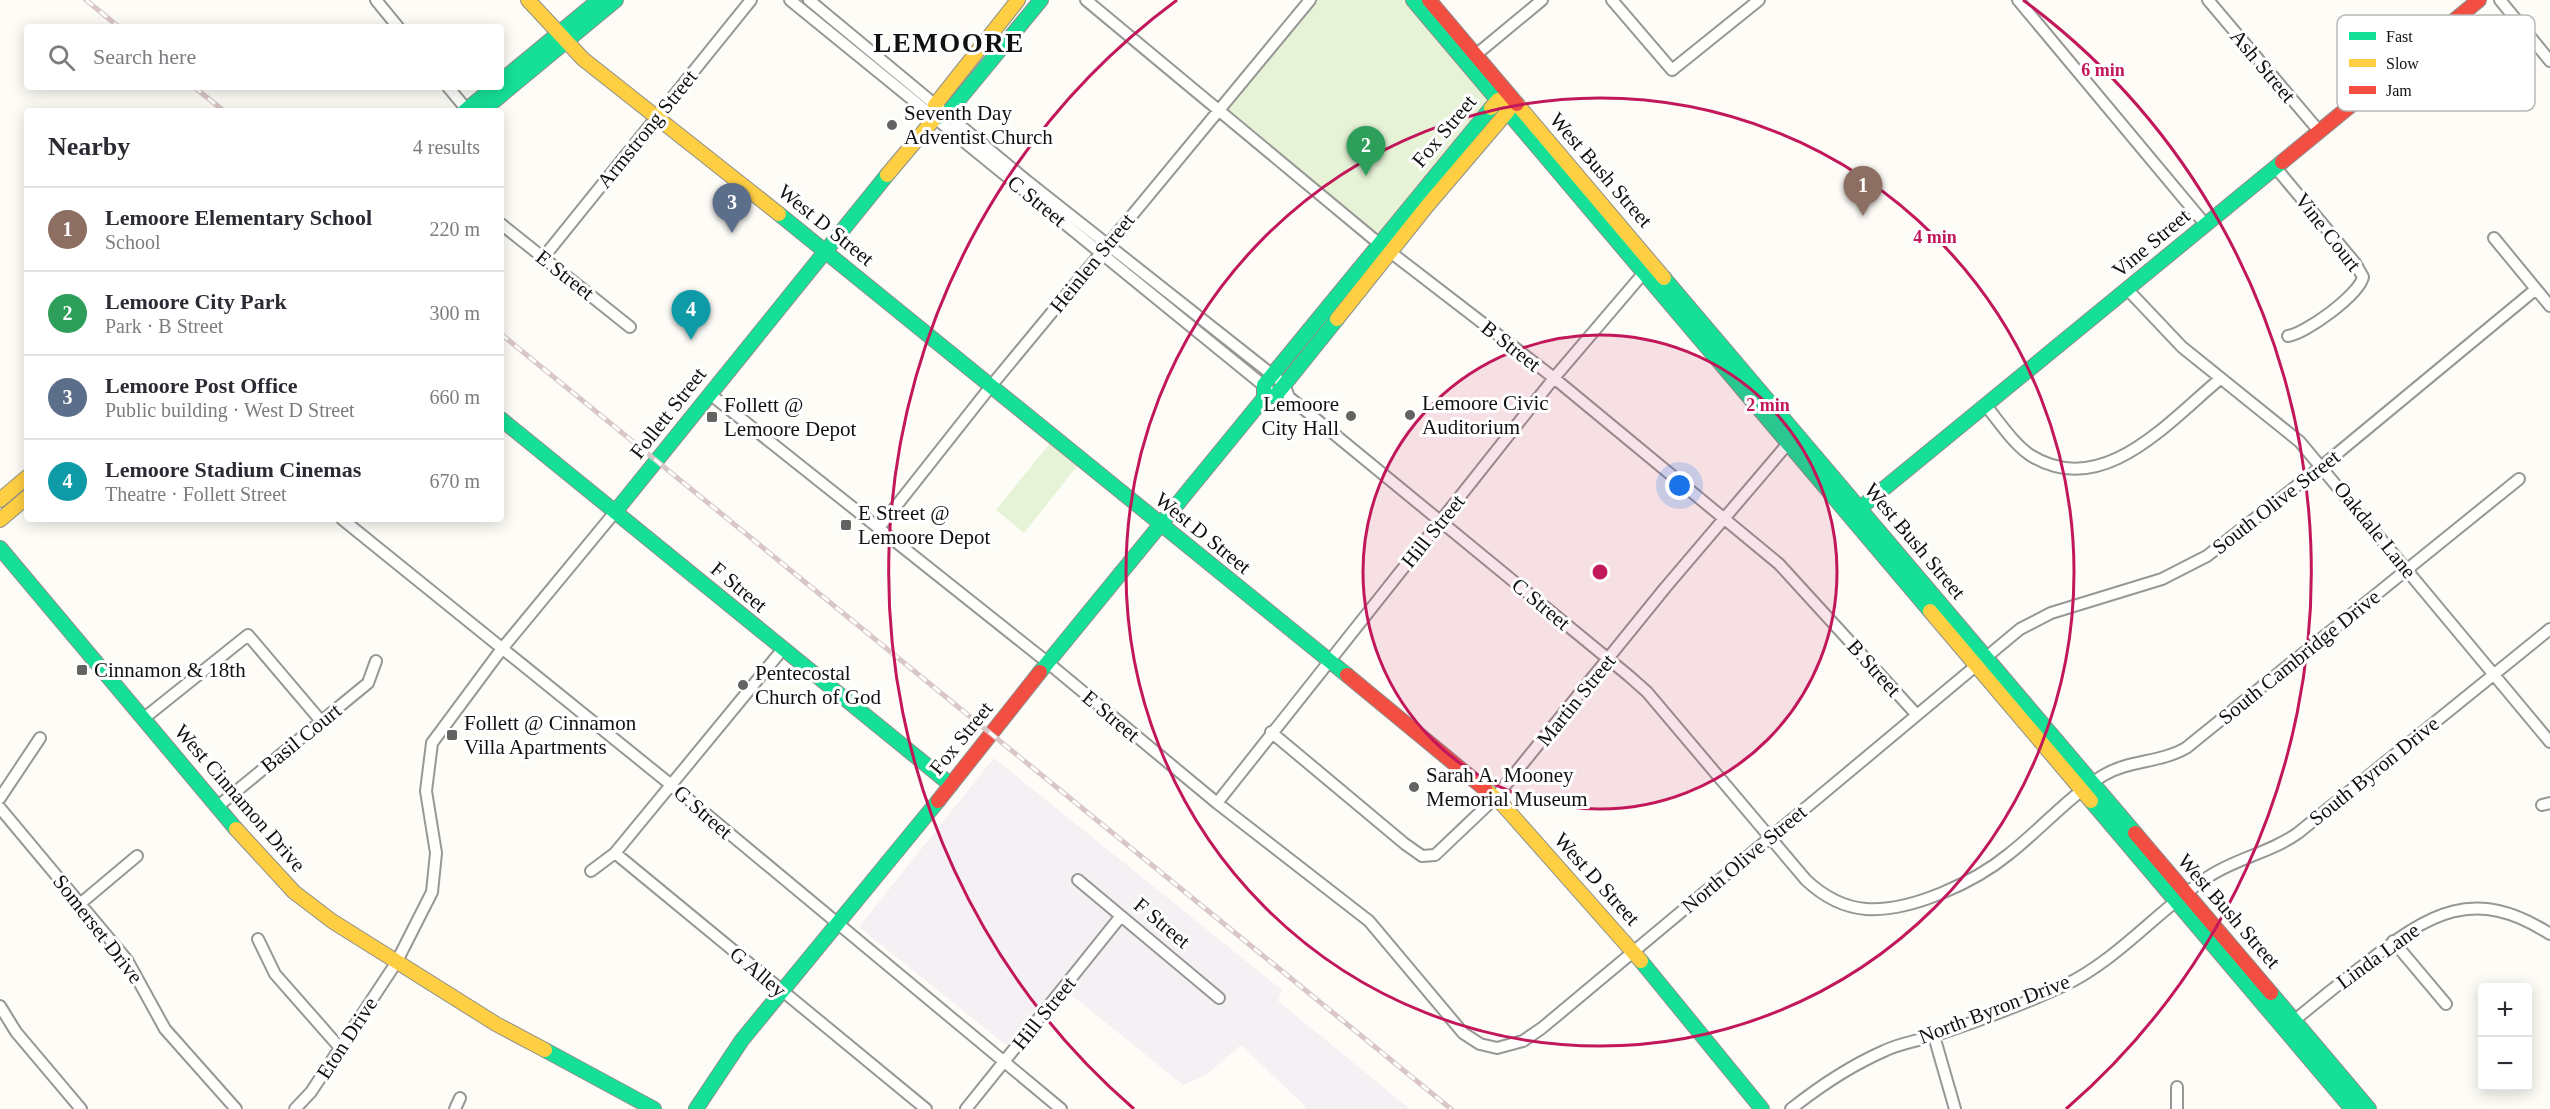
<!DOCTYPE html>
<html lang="en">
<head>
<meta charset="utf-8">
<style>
	body { margin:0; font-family:Georgia,serif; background:#f2f2f3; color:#2b2b33 }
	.controls { position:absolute; right:18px; bottom:18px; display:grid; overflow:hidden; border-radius:6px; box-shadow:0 3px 15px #0003 }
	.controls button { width:54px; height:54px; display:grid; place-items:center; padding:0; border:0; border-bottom:2px solid #e1e1e2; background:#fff; color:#2b2b33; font:30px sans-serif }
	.you { position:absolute; left:1680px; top:486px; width:21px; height:21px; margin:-15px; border:4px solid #fff; border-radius:50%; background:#1a73e8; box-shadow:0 0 0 9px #1a73e833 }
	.badge { display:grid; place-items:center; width:39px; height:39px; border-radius:50%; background:#0f766e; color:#fff; font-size:20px; font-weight:700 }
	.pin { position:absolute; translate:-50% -50px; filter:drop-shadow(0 2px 3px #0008) }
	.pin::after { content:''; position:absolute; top:32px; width:21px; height:18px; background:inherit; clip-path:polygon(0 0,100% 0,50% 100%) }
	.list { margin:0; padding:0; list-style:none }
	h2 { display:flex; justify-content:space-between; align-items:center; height:78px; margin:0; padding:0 24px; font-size:26px }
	h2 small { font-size:20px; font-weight:400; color:#7c7c81 }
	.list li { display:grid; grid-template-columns:39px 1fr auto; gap:18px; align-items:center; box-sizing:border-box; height:84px; padding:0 24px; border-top:2px solid #e1e1e2 }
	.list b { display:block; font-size:22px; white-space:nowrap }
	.list p { margin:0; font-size:20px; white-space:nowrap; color:#7c7c81 }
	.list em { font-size:20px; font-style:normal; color:#7c7c81 }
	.icon { flex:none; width:33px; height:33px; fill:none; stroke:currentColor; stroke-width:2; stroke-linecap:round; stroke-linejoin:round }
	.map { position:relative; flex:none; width:2550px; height:1109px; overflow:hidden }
	.search { position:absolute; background:#fff; box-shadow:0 3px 15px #0003; left:24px; top:24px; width:480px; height:66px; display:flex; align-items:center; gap:15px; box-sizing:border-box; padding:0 21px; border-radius:6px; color:#7c7c81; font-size:22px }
	.panel { position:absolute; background:#fff; box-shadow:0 3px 15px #0003; left:24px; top:108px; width:480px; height:414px; border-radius:6px }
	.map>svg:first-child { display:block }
</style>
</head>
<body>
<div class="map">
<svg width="2550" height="1109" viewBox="0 0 2550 1109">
	<rect width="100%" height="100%" fill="#fdfcf7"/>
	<!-- industrial -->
	<path fill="#f5f0f3" d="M994,758L1282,990L1278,1001L1410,1109H1304L1306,1107L1241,1045L1207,1074L1183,1085L1058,984L1007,1046L859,927Z"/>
	<!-- green -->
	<path fill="#e7f3d7" d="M1310,0H1413L1498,100L1378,243L1218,111Z
		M1054,438L1082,460L1024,533L996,510Z"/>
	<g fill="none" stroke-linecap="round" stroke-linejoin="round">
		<defs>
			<path id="street" d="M376,0L398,27
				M790,0L1268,389
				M809,0L1027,181L1284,384L1289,397L1629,676L1647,692L1806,880C1823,896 1842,907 1866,909C1911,912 1975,882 2009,854C2041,829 2069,796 2104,775C2129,760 2160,763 2186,748L2519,479
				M1086,0L1376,241L1554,378L1779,564L1916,714
				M1612,0L1672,70L1759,0
				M2018,0L2205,224
				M2208,0L2319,131
				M2500,0L2550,61
				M1472,58L1542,0
				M448,87L468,111
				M2276,168L2355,263L2363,277C2359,295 2305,334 2288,336
				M501,224L630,327
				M2494,238L2550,306
				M543,258L751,0
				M2128,290L2182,347L2300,442L2550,742
				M710,394L1047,662L1217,803L1369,921L1463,1033L1480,1044L1497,1048L1523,1041L1542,1028L2020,629L2051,613L2162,579L2207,556L2322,466L2536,289
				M1987,407C2000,423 2013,443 2030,455C2102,501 2169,421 2220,379
				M342,519L670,784L1061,1109
				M878,529L991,386L1310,0
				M143,719L248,635L321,721
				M1271,732L1405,844L1422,856L1435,855L1495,798L1665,588L1791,440
				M0,798L40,738
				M1217,803L1554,378L1647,269
				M2542,805L2550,803
				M217,807L368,683L376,661
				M0,808L127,960L165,1029L236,1109
				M615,853L926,1109
				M591,871L615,853L782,650
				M1078,880L1219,998
				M81,903L137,856
				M258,939L275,974L341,1049
				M2393,941L2446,1004
				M0,1006L16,1032L81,1109
				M2290,1024C2315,1003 2340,983 2365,964C2429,913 2474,885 2550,934
				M1934,1036L1955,1109
				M2177,1087V1109
				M295,1109L311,1092L396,963L432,892L436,853L426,791L432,743L501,650L615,512
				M455,1109L460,1098
				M966,1109L1121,916
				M1791,1109C1820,1086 1850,1066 1884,1051C1900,1043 1918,1041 1936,1035C1978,1021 2022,1005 2063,986C2118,960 2158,910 2208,877C2236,858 2270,853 2298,833L2550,629"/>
			<path id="fast" d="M1413,0L1930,611
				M501,81L599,0
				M465,111L494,87
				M482,111L616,0
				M935,118L947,114L1041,0
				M779,214L1347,675
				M1664,278L2135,833
				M1264,398V385L1491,108
				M501,419L951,785
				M615,512L887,175
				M1853,514L2282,162
				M0,548L236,829
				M1040,672L1264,398L1276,395L1337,319
				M2091,801L2352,1109
				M1641,961L1762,1109
				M2271,993L2369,1109
				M545,1050L654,1109
				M696,1109L742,1040L938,801"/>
			<path id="slow" d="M528,0L583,59L779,214
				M1517,104L1664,278
				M887,175L935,118V105L1018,0
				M1337,319L1427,206L1508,111L1511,97L1498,100L1491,108
				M0,500L27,477
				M0,520L27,497
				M1930,611L2091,801
				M1485,789L1503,805L1641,961
				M236,829L294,892L332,921L496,1024L545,1050"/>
			<path id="jam" d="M1429,0L1517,104
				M2282,162L2479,0
				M1347,675L1485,789
				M938,801L1040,672
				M2135,833L2271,993"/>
		</defs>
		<!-- street casing -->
		<use href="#street" stroke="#979795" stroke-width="14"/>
		<!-- fast casing -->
		<use href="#fast" stroke="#8e8d8b" stroke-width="16"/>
		<!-- slow casing -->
		<use href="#slow" stroke="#8e8d8b" stroke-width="16"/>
		<!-- jam casing -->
		<use href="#jam" stroke="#8e8d8b" stroke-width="16"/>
		<!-- street -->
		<use href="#street" stroke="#fffffe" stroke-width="10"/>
		<!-- fast -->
		<use href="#fast" stroke="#16e098" stroke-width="14"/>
		<!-- slow -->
		<use href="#slow" stroke="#ffcf43" stroke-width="14"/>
		<!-- jam -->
		<use href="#jam" stroke="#f24e42" stroke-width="14"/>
		<defs>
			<path id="rail" d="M86,0L119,27
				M194,87L224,111
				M501,334L1451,1109"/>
		</defs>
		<!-- rail casing -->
		<use href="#rail" stroke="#d9c6c7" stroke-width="5"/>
		<!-- rail -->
		<use href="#rail" stroke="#fff" stroke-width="3" stroke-dasharray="9" stroke-linecap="butt"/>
	</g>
	<!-- distance rings -->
	<circle cx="1600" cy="572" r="237" fill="#c2185b" fill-opacity=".12"/>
	<g fill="none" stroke="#c2185b" stroke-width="3">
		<circle cx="1600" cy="572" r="237"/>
		<circle cx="1600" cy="572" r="474"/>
		<path d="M1134 1109A711 711 0 0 1 1177 0M2023 0A711 711 0 0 1 2066 1109"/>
	</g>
	<!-- markers -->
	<g fill="#646362" stroke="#fff" stroke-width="2">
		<circle cx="892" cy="125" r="6"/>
		<circle cx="1410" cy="415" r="6"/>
		<circle cx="1351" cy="416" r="6"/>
		<rect x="706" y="411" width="12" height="12" rx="3"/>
		<rect x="840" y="519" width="12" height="12" rx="3"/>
		<rect x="76" y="664" width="12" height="12" rx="3"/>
		<circle cx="743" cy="685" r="6"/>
		<rect x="446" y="729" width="12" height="12" rx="3"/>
		<circle cx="1414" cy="787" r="6"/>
	</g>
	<g text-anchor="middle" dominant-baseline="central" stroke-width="6" stroke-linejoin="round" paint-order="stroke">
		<!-- street labels -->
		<g font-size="21" fill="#111" stroke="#fff">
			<text transform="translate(2263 66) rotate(50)">Ash Street</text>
			<text transform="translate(647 129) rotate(-51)">Armstrong Street</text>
			<text transform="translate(1444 131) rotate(-50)">Fox Street</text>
			<text transform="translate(1601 170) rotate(49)">West Bush Street</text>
			<text transform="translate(1037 201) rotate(39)">C Street</text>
			<text transform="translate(826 225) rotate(39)">West D Street</text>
			<text transform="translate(2328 232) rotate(52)">Vine Court</text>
			<text transform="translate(2151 243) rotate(-40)">Vine Street</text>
			<text transform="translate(1092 263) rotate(-51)">Heinlen Street</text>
			<text transform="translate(565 275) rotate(38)">E Street</text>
			<text transform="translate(1511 346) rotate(38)">B Street</text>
			<text transform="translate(668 413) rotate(-52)">Follett Street</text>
			<text transform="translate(2276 502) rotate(-38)">South Olive Street</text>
			<text transform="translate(2375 530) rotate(51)">Oakdale Lane</text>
			<text transform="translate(1433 531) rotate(-51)">Hill Street</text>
			<text transform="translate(1203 533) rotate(39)">West D Street</text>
			<text transform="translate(1915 541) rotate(50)">West Bush Street</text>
			<text transform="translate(739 587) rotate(40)">F Street</text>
			<text transform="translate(1541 604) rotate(40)">C Street</text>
			<text transform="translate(2299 657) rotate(-39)">South Cambridge Drive</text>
			<text transform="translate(1874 668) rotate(48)">B Street</text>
			<text transform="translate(1576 700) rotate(-51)">Martin Street</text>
			<text transform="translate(1111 716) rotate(40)">E Street</text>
			<text transform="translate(301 738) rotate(-39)">Basil Court</text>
			<text transform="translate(961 738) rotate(-51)">Fox Street</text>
			<text transform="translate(2374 771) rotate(-39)">South Byron Drive</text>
			<text transform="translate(240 798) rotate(49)">West Cinnamon Drive</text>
			<text transform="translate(703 812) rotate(41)">G Street</text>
			<text transform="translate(1744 859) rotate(-40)">North Olive Street</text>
			<text transform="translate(1597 879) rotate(48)">West D Street</text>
			<text transform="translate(2229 911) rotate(49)">West Bush Street</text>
			<text transform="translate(1162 923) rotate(40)">F Street</text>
			<text transform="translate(98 929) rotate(52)">Somerset Drive</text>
			<text transform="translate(2378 956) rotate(-36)">Linda Lane</text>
			<text transform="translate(758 972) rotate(40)">G Alley</text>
			<text transform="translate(1994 1009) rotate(-21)">North Byron Drive</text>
			<text transform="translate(1044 1013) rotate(-51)">Hill Street</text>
			<text transform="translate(347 1038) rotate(-57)">Eton Drive</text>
		</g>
		<!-- poi labels -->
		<g font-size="21" fill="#111" stroke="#fff" text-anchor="start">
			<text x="904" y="113">Seventh Day<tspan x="904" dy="24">Adventist Church</tspan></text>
			<text x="1422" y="403">Lemoore Civic<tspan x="1422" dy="24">Auditorium</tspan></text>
			<text x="1339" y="404" text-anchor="end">Lemoore<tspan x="1339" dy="24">City Hall</tspan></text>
			<text x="724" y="405">Follett @<tspan x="724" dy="24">Lemoore Depot</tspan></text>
			<text x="858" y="513">E Street @<tspan x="858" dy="24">Lemoore Depot</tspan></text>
			<text x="94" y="670">Cinnamon &amp; 18th</text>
			<text x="755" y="673">Pentecostal<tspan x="755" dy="24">Church of God</tspan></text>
			<text x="464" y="723">Follett @ Cinnamon<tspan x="464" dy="24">Villa Apartments</tspan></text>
			<text x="1426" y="775">Sarah A. Mooney<tspan x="1426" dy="24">Memorial Museum</tspan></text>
		</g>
		<!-- district labels -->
		<g font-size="27" font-weight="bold" letter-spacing="1.5" fill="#111" stroke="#fff">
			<text x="949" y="43">LEMOORE</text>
		</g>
	</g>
	<!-- legend -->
	<rect x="2337" y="15" width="198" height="96" rx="9" fill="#fff" stroke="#b8b8b8" stroke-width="1.5"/>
	<rect x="2349" y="32" width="27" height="8" fill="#16e098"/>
	<rect x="2349" y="59" width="27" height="8" fill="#ffcf43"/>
	<rect x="2349" y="86" width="27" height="8" fill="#f24e42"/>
	<g font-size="16" fill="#111">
		<text x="2386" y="42">Fast</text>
		<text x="2386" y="69">Slow</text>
		<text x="2386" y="96">Jam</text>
	</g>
	<circle cx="1600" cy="572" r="9" fill="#c2185b" stroke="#fff" stroke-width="3"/>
	<g font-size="18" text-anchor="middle" font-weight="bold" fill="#c2185b" stroke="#fff" stroke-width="6" stroke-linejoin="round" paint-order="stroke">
		<text x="2103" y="76">6 min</text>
		<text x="1935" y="243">4 min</text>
		<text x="1768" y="411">2 min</text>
	</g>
</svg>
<div class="controls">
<button>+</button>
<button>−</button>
</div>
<div class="you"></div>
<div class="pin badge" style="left:1863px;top:216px;background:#8d6e63">1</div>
<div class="pin badge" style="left:1366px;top:176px;background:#2e9e5b">2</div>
<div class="pin badge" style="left:732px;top:233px;background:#5c6f8a">3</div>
<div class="pin badge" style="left:691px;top:340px;background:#0f9aa8">4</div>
<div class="search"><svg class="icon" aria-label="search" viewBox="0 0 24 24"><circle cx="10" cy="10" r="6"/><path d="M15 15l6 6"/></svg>Search here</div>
<section class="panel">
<h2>Nearby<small>4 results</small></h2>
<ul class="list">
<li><span class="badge" style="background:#8d6e63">1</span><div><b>Lemoore Elementary School</b><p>School</p></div><em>220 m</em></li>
<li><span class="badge" style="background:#2e9e5b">2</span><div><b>Lemoore City Park</b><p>Park · B Street</p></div><em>300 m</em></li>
<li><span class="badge" style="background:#5c6f8a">3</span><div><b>Lemoore Post Office</b><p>Public building · West D Street</p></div><em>660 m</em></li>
<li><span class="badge" style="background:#0f9aa8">4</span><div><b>Lemoore Stadium Cinemas</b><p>Theatre · Follett Street</p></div><em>670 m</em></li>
</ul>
</section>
</div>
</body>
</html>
